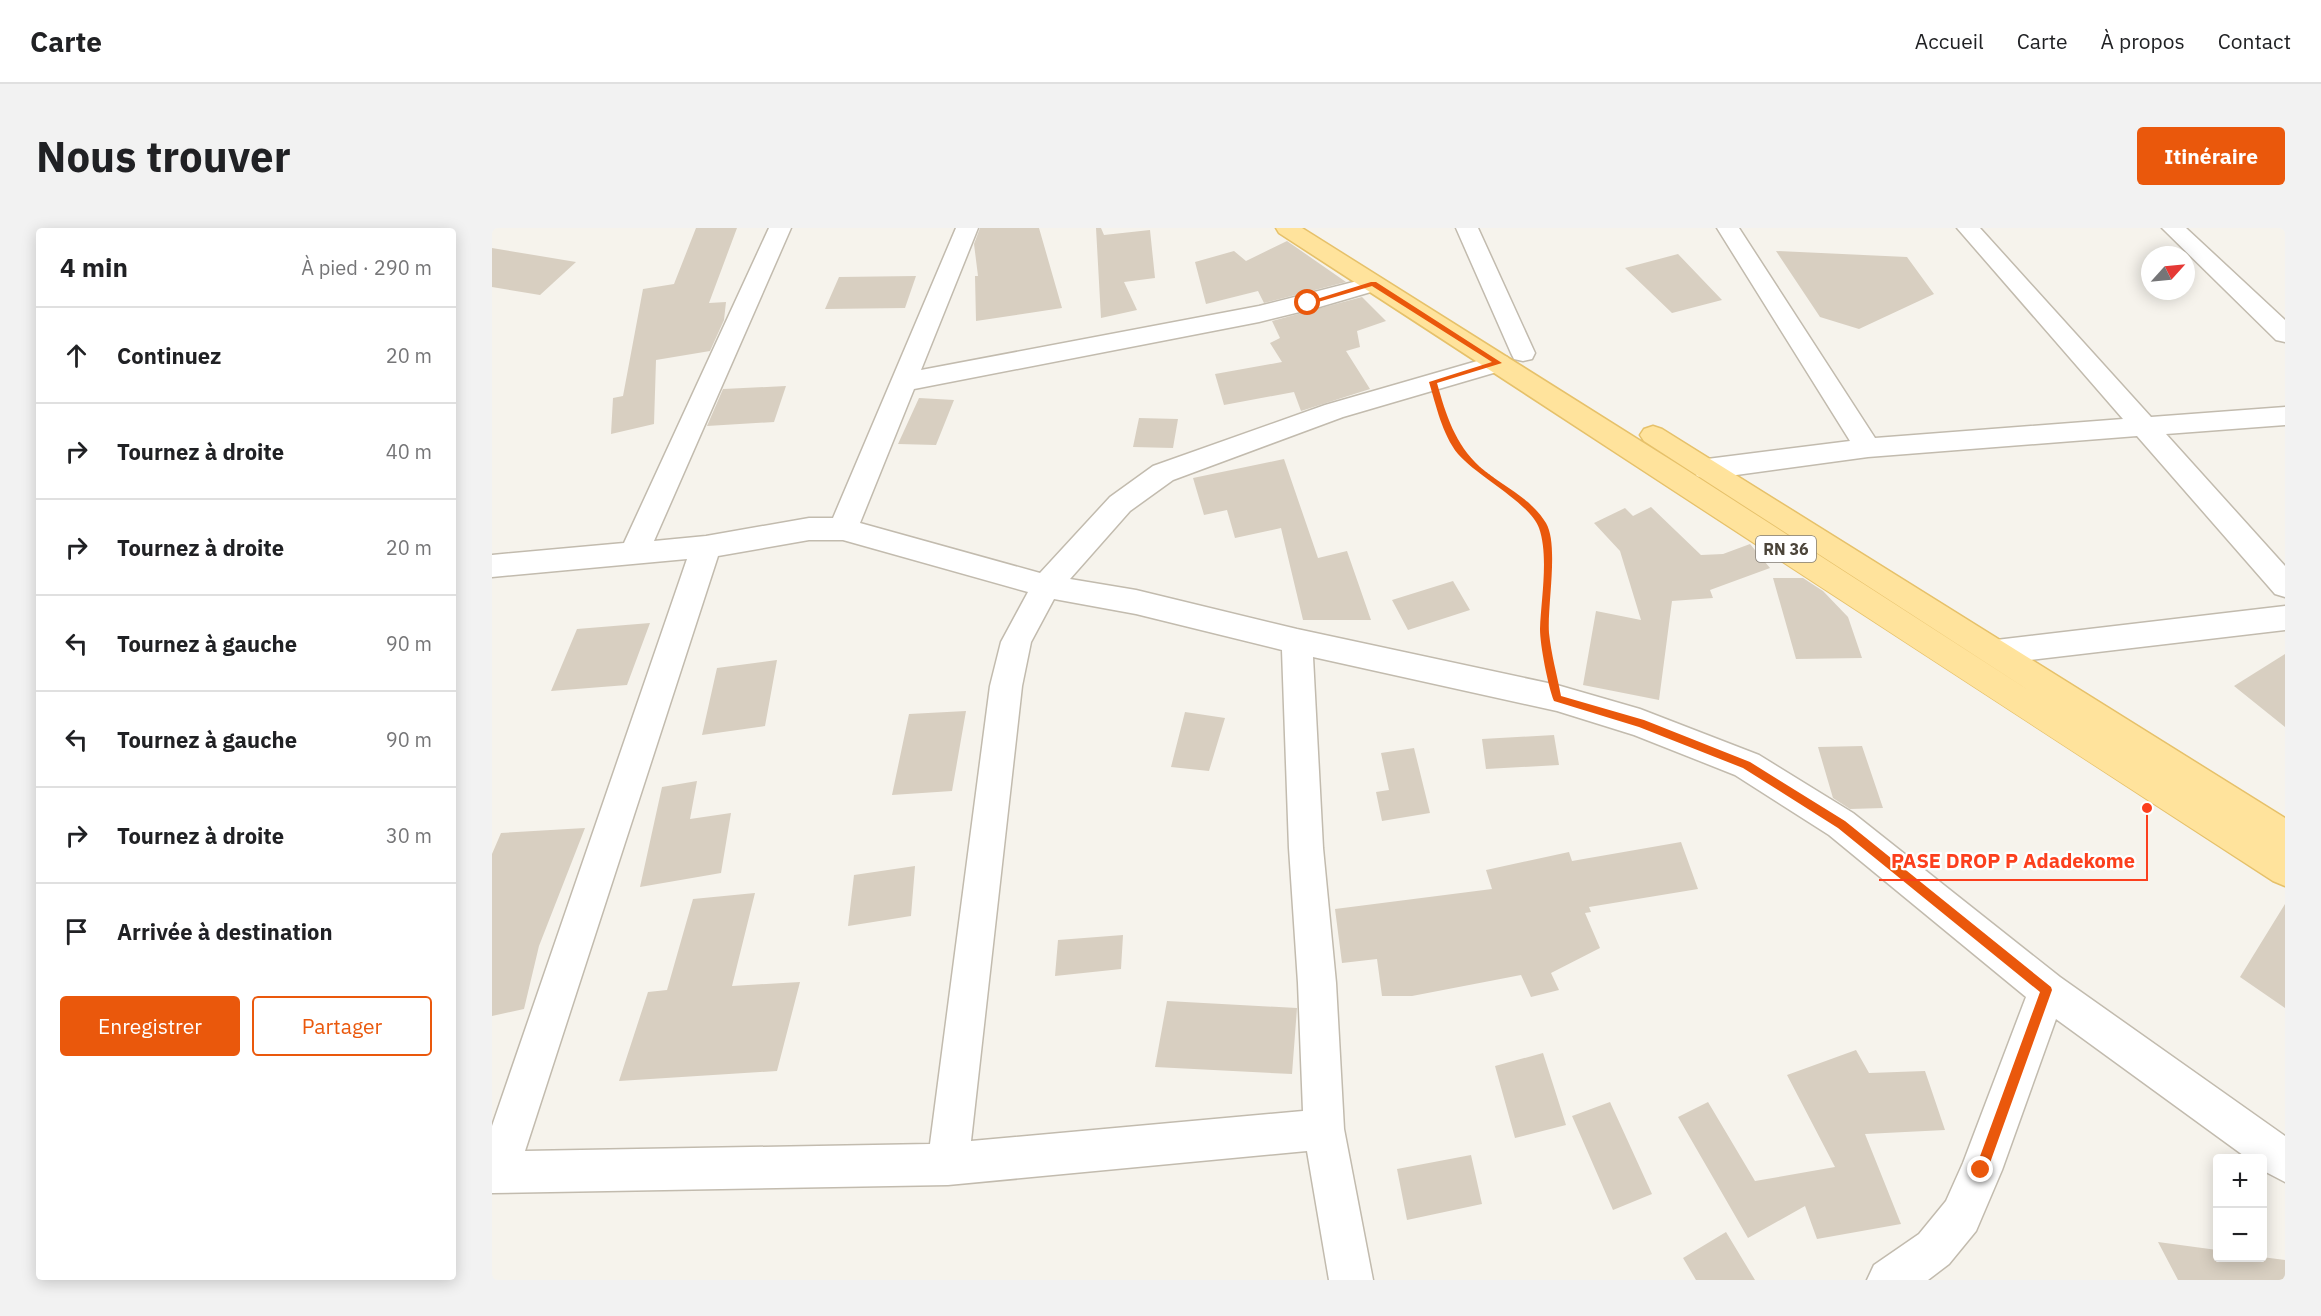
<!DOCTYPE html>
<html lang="fr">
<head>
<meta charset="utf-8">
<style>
	body { margin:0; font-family:"IBM Plex Sans",sans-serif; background:#f2f2f2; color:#202124 }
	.controls { position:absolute; right:18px; bottom:18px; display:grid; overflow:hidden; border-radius:6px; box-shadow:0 3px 15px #0003 }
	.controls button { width:54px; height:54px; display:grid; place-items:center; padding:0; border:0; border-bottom:2px solid #e0e0e0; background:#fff; color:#202124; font:30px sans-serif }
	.compass { position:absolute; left:1649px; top:18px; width:54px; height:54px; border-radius:50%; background:#fff; box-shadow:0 3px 15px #0003; rotate:63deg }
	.stop { position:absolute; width:18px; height:18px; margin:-14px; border:4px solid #ea580c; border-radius:50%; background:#fff }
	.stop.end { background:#ea580c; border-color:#fff; box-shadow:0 2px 6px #0008 }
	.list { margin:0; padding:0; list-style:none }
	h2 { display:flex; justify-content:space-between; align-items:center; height:78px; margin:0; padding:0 24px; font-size:26px }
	h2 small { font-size:20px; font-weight:400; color:#757577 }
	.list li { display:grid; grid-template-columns:39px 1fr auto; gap:18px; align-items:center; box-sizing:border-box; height:96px; padding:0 24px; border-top:2px solid #e0e0e0 }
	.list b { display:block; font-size:22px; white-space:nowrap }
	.list em { font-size:20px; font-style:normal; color:#757577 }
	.actions { display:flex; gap:12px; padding:18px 24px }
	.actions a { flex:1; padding:14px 0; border:2px solid #ea580c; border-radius:6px; text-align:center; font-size:21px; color:#ea580c }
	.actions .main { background:#ea580c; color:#fff }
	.icon { flex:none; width:33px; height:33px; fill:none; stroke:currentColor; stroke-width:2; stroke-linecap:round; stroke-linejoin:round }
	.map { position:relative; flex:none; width:1793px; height:1052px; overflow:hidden; border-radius:6px }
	header { display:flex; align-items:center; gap:36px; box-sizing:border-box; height:84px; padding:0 30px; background:#fff; border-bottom:2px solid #e0e0e0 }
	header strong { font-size:28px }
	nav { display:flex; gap:33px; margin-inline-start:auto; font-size:21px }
	.intro { display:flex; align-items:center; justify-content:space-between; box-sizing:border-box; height:144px; padding:0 36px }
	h1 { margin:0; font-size:42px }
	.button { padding:15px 27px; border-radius:6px; background:#ea580c; color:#fff; font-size:21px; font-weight:700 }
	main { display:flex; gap:36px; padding:0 36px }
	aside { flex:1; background:#fff; border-radius:6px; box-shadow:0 3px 15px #0003 }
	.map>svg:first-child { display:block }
</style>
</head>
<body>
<header>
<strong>Carte</strong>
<nav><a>Accueil</a><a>Carte</a><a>À propos</a><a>Contact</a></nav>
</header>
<div class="intro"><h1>Nous trouver</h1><a class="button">Itinéraire</a></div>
<main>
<aside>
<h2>4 min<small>À pied · 290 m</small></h2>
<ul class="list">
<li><svg class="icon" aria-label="ahead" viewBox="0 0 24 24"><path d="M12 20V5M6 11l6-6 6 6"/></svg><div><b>Continuez</b></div><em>20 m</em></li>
<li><svg class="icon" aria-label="right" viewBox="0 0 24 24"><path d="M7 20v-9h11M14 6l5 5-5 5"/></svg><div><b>Tournez à droite</b></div><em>40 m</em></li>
<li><svg class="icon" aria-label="right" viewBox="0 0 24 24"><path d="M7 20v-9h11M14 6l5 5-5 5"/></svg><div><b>Tournez à droite</b></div><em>20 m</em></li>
<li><svg class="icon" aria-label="left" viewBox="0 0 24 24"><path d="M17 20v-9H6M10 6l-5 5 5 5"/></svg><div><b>Tournez à gauche</b></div><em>90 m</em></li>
<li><svg class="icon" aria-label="left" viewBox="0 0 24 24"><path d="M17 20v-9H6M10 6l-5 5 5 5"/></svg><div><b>Tournez à gauche</b></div><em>90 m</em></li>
<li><svg class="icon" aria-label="right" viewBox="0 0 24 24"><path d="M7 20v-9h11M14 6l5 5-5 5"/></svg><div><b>Tournez à droite</b></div><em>30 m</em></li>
<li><svg class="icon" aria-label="arrive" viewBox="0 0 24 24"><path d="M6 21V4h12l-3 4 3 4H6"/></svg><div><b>Arrivée à destination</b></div></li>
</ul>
<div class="actions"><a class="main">Enregistrer</a><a>Partager</a></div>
</aside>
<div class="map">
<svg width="1793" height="1052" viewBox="0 0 1793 1052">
	<rect width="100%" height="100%" fill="#f6f3ec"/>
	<!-- building -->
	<path fill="#d8cfc1" d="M204,0H245L217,75L234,74L232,92L218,123L164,132L162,196L119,206L121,170L131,168L151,61L182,56Z
		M488,0H547L570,80L484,93L483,48H486L482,16Z
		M604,0H609L612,7L658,2L663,50L632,54L645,82L609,90Z
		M795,13L854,54L772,75L766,63L714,76L703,34L742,23L754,33Z
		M0,20L84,34L48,67L0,59Z
		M1284,23L1415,29L1442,66L1367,101L1328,89Z
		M1186,26L1230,72L1180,85L1133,40Z
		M424,48L413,80L333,81L347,49Z
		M870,69L894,93L865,103L868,119L854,123L878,161L809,183L802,164L732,177L723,146L790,134L778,115L788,110L780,93Z
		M294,158L282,194L215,198L231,161Z
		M427,170L462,172L444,217L406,216Z
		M647,190L686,191L681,220L641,219Z
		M792,231L826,330L855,323L879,392H811L789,300L743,310L735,282L712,287L701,250Z
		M1159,279L1209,327L1231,326L1258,316L1278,340L1218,362L1221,370L1180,373L1167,472L1091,457L1104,383L1149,392L1128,323L1102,295L1133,280L1141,288Z
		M1281,350H1311L1331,363L1356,389L1370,430L1304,431Z
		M961,353L978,382L916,402L900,372Z
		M158,395L135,457L59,463L85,401Z
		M1793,426V499L1742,458Z
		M285,432L273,498L210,507L225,440Z
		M474,483L460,563L400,567L417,486Z
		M693,484L733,490L717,543L679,539Z
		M1062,507L1067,537L994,541L990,511Z
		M1370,518L1391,580L1358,581L1341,570L1326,519Z
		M922,520L938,585L890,593L884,564L897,562L889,525Z
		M205,553L198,591L239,585L229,645L148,659L170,559Z
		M93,600L47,718L32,781L0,788V626L9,605Z
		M1189,614L1206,661L1097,679L1099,684L1093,685L1108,720L1059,745L1067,762L1039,769L1029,747L920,768H890L885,731L850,735L843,681L1000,661L994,642L1077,624L1080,633Z
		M423,638L419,688L356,698L362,647Z
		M263,665L240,758L308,754L285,843L127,853L156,764L175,762L201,671Z
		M1793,676V780L1748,749Z
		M631,707L629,741L563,748L566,712Z
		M675,773L805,780L800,846L663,839Z
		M1364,822L1377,845L1433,843L1453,902L1373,906L1409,996L1325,1011L1313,978L1256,1010L1186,889L1216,874L1263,953L1343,939L1295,847Z
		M1051,825L1074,897L1023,910L1003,838Z
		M1118,874L1160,966L1121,982L1080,888Z
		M979,927L990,976L915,992L905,941Z
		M1234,1004L1263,1052H1204L1191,1030Z
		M1666,1014L1725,1022V1029H1770L1793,1032V1052H1686Z"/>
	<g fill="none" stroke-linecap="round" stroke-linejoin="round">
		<defs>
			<path id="minor" d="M277,0H299L162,313L214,308L317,290H341L464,0H486L429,142L767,78L881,49L889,51L893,56L889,61L824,80L767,94L422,161L368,295L548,345L618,269L661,238L833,177L1006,127L1015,129L1019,135L1015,141L851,189L681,252L638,283L578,351L644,362L805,401L1065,457L1148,481L1267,527L1361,585L1568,749L1793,908V954L1770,942V930H1755L1564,791L1510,942L1484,1003L1457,1036L1436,1052H1375L1382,1037L1427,1006L1454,973L1471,935L1534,769L1337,607L1243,547L1142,507L1065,483L821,429L831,620L844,755L852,901L881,1052H837L815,923L456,957L0,965V898L195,331L0,349V327L132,315ZM317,312H351L536,364L509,414L498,458L438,916L33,923L226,328ZM562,371L644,386L790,422L797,620L806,755L811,883L479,913L530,458L539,414Z
				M964,0H986L1043,125L1040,131L1031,133L1022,131L1019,125Z
				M1225,0H1247L1383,210L1631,191L1465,0H1488L1659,189L1793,179V197L1674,206L1793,338V369L1783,366L1645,208L1376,229L1215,251L1205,248L1201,241L1205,234L1215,231L1358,213Z
				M1670,0H1694L1793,92V114L1784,112Z
				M1793,378V402L1504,436L1493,433L1489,424L1493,415L1504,412Z"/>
			<path id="primary" d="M784,0H810L1190,239L1544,467L1152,213L1148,207L1152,201L1161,198L1170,201L1793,590V658L1781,653C1448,439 1119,220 787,5Z"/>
		</defs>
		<!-- minor casing -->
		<use href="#minor" stroke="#c2bbae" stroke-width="3"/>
		<!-- primary casing -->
		<use href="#primary" stroke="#e6c16a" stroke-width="3"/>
		<!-- path-far1 -->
		<path stroke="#c4b79f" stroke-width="3" stroke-dasharray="2 2" stroke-linecap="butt" d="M949,180L963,214L980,235L1035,277"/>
		<!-- path -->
		<path stroke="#c4b79f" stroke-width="4" stroke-dasharray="3 3" stroke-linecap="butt" d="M1034,275C1068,307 1052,354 1052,395C1052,409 1056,422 1058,436"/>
		<!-- minor -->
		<use href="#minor" fill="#fff" fill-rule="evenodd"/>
		<!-- primary -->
		<use href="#primary" fill="#ffe39c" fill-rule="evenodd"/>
	</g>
	<!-- route -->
	<path fill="#ea580c" d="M879,54H884L1010,135L945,155C954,187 963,216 988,239C1010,258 1038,269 1054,295C1067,317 1055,378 1057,405C1059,425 1065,447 1069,468L1152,492L1258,534L1353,593L1559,759L1560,762L1494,946L1489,948L1483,942L1548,764L1346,600L1251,540L1147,499L1062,473C1056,458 1048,417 1048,401C1049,371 1057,328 1047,300C1038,275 986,249 966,226C950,206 944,177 937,154L1000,134L880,58L816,77L812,75Z"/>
	<g text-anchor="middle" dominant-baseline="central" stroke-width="4.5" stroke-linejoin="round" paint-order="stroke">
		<!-- shield labels -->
		<rect fill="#fff" stroke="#817c74" stroke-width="1.5" x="1264" y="308" width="60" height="26" rx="4.5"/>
		<g font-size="16" font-weight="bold" fill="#4b4439">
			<text x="1294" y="321">RN 36</text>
		</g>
	</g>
	<!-- callouts -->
	<path fill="none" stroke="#fc3f1d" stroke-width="2" d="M1655 580L1655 652H1387"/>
	<circle fill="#fc3f1d" stroke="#fff" stroke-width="2" cx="1655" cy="580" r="6"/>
	<g font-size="20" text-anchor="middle" font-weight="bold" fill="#fc3f1d" stroke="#fff" stroke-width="4.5" stroke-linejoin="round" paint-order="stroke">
		<text x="1521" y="640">PASE DROP P Adadekome</text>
	</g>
</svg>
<div class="controls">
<button>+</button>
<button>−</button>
</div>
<svg class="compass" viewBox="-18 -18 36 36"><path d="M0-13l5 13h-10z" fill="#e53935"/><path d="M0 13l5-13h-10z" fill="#757577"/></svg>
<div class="stop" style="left:816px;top:75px"></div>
<div class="stop end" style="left:1489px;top:942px"></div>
</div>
</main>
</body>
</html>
